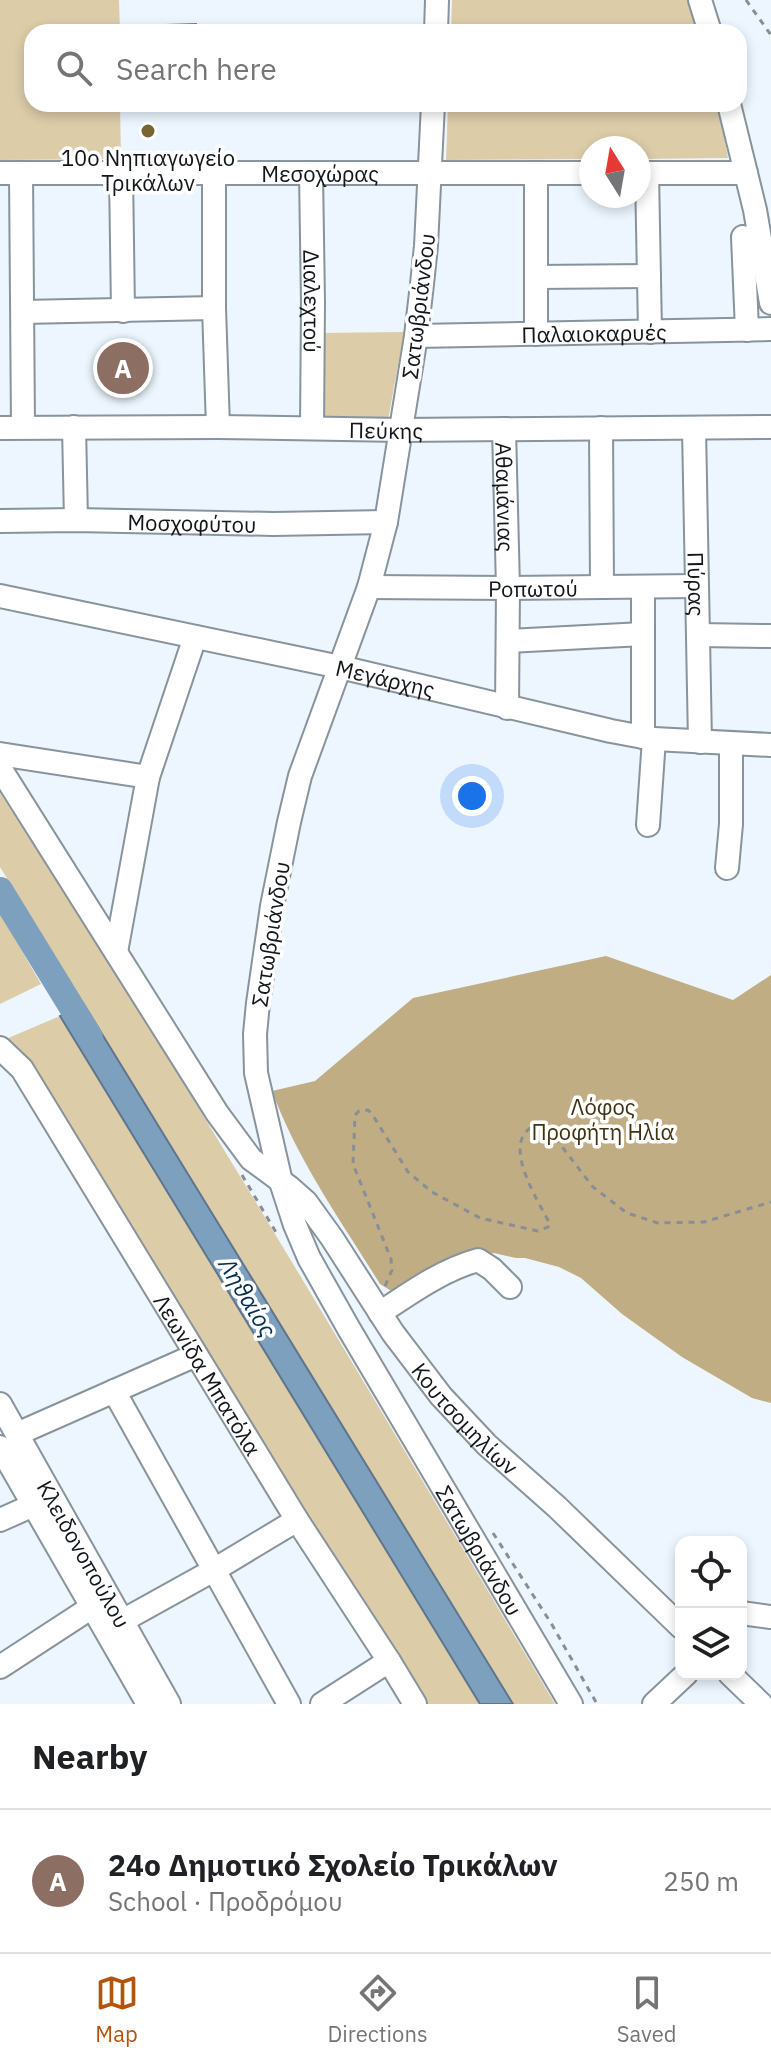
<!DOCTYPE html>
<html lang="en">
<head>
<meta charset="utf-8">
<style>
	body { margin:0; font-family:"IBM Plex Sans",sans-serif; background:#f2f2f2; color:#202124 }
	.controls { position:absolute; right:24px; bottom:24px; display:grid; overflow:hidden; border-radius:16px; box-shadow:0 4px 12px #0003 }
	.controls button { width:72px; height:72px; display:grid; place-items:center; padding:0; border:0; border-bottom:2px solid #e0e0e0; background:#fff; color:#202124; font:40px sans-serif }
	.compass { position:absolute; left:579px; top:136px; width:72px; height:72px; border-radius:50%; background:#fff; box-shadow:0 4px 12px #0003; rotate:349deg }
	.you { position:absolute; left:472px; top:796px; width:28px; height:28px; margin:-20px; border:6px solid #fff; border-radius:50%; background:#1a73e8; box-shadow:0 0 0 12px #1a73e833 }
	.badge { display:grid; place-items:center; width:52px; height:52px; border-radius:50%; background:#b45309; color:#fff; font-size:26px; font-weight:700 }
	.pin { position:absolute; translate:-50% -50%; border:4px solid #fff; box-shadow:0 2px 8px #0006 }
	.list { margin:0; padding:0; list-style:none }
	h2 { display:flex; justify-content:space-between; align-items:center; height:104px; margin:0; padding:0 32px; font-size:34px }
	h2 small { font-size:26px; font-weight:400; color:#757577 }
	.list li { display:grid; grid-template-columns:52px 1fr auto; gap:24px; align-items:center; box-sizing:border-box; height:144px; padding:0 32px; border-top:2px solid #e0e0e0 }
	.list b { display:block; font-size:30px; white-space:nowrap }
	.list p { margin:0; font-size:26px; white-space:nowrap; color:#757577 }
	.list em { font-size:26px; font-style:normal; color:#757577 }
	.icon { flex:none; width:44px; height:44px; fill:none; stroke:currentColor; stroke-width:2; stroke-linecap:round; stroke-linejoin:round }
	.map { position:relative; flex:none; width:771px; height:1704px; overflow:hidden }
	.search { position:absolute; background:#fff; box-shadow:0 4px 12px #0003; left:24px; right:24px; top:24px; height:88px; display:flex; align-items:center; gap:20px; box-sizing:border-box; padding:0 28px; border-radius:24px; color:#757577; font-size:30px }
	.sheet { height:248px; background:#fff }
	nav { display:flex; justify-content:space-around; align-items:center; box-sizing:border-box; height:112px; border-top:2px solid #e0e0e0; background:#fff; font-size:22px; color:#757577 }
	nav a { display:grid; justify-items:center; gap:4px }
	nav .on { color:#b45309 }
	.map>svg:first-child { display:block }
</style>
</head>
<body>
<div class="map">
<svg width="771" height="1704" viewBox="0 0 771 1704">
	<defs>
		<filter id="shadow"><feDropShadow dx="6" dy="3.5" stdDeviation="0" flood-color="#0004"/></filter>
	</defs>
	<rect width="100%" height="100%" fill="#edf6ff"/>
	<!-- green -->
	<path fill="#dccca8" d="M0,0H119L120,32H32V104H120L121,159L0,160Z
		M452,0H693L703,32H451Z
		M448,104H718L728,158L639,159V148H591V159L446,160Z
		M404,332L388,420H318L319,333Z
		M0,793C194,1091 373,1398 555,1704H513L0,867Z
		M0,913L41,984L0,1004Z
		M60,1016L480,1704H423L306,1523L6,1039Z"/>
	<!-- forest -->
	<path fill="#c0ad84" d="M606,956L733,1000L771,975V1403L752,1398L682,1357L622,1314L581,1278L559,1267L525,1258H516L494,1253L475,1256L393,1292L380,1284C341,1221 298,1161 272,1091L315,1081L413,998Z"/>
	<!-- water -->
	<path fill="#7ea0bf" stroke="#5e768d" stroke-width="2" d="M83,1003L513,1704H480L60,1016Z"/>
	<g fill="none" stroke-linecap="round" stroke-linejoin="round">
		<!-- river -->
		<path stroke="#7ea0bf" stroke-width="26" d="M0,890L90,1037"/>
	</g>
	<!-- building -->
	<path fill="#b8c2cd" stroke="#717b84" stroke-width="2" filter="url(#shadow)" d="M196,24V32H166V25Z"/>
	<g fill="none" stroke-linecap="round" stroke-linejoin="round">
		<defs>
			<g id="minor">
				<path d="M700,0L710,32"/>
				<path d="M436,32L437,0"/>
				<path id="s1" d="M433,104L426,246L422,284L416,336L386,522L369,587L300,776L289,822L272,906L258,1003L255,1034L256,1073L281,1182L295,1225L309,1258L349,1329L571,1704"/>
				<path d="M729,104L755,210L771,303"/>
				<path id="s2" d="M0,173H591"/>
				<path d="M21,173L23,427"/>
				<path d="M121,173L123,311"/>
				<path d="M214,173V308L218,427"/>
				<path id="s3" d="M311,173L313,303L312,428"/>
				<path d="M639,173H746"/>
				<path d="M647,173L650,332"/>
				<path d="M743,237L747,330"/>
				<path d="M536,277L649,276"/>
				<path d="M23,312L214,308"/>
				<path d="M536,334V173"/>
				<path id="s4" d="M416,336L771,329"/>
				<path d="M74,427L76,520"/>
				<path id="s5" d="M0,428L218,427L402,430L771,427"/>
				<path d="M601,428L602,587"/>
				<path id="s6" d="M694,428L700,742"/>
				<path id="s7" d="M504,429L508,588L507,708"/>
				<path id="s8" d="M0,521L76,520L273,524L386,522"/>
				<path id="s9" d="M369,587L508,588L697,586"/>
				<path d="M643,587V737"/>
				<path id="s10" d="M0,596L340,667L611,731L654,739L771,745"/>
				<path d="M698,635L771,636"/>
				<path d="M508,641L643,634"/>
				<path d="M0,754L148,777"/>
				<path id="s11" d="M0,768L217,1113L251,1159L289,1187L306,1202L332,1238L393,1333L441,1396L487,1445L557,1507L681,1627"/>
				<path d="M648,825L654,739"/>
				<path d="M727,868L731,824V744"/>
				<path d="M116,952L148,777L195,637"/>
				<path id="s12" d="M0,1048L22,1069L297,1520L389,1661L415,1704"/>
				<path d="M380,1313C410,1293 442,1270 478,1260L492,1269L510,1287"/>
				<path d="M114,1391L289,1704"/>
				<path id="s13" d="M0,1404L169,1704"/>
				<path d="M17,1434L196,1355"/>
				<path d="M0,1447L148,1704"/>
				<path d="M0,1520L47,1499"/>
				<path d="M741,1613L771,1617"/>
				<path d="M113,1626L214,1570L297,1520"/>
				<path d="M0,1667L92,1607"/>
				<path d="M730,1674L761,1704"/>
				<path d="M322,1704L389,1661"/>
				<path d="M654,1704L686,1674"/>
			</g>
		</defs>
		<!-- minor casing -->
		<use href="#minor" stroke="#88939c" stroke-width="26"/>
		<!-- path -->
		<path stroke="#878e94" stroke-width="3" stroke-dasharray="6 6" stroke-linecap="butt" d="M746,0L771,35
			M242,1175L277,1234
			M385,1286L392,1270L391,1259L353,1164L355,1115L359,1111L368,1110L372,1114L408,1172L432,1192L480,1218L538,1231L548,1227L550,1224C539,1202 501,1145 532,1127C540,1122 548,1129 553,1135L593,1187L627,1213L658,1223L704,1222L771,1202
			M493,1533L551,1623L597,1704"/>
		<!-- minor -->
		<use href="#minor" stroke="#fff" stroke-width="22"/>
	</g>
	<!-- markers -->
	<circle fill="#796434" stroke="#fff" stroke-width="3" cx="148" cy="131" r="8"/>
	<g text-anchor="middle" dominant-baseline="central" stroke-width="7" stroke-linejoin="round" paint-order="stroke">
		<!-- poi labels -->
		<g font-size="22" fill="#121519" stroke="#fff">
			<text x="148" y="157">10ο Νηπιαγωγείο<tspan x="148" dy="25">Τρικάλων</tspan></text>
		</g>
		<!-- street labels -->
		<g font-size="22" fill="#121519" stroke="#fff">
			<text stroke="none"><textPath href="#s2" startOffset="320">Μεσοχώρας</textPath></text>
			<text stroke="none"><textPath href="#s3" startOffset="128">Διαλεχτού</textPath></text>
			<text transform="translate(418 306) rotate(-83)">Σατωβριάνδου</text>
			<text stroke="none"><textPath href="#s4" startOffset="178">Παλαιοκαρυές</textPath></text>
			<text stroke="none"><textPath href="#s5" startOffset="386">Πεύκης</textPath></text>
			<text stroke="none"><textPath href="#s7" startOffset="68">Αθαμάνιας</textPath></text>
			<text stroke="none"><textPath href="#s8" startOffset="192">Μοσχοφύτου</textPath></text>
			<text stroke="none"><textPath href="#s6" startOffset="156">Πύρας</textPath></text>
			<text stroke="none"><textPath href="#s9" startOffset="164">Ροπωτού</textPath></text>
			<text stroke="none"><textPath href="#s10" startOffset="394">Μεγάρχης</textPath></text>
			<text transform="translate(270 934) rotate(-81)">Σατωβριάνδου</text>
			<text stroke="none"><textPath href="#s12" startOffset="388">Λεωνίδα Μπατόλα</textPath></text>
			<text stroke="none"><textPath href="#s11" startOffset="804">Κουτσομηλίων</textPath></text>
			<text stroke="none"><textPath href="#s1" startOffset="1522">Σατωβριάνδου</textPath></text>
			<text stroke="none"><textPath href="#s13" startOffset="172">Κλειδονοπούλου</textPath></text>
		</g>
		<!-- park labels -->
		<g font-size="22" fill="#413311" stroke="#fff">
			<text x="603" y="1106">Λόφος<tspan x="603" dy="25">Προφήτη Ηλία</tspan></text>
		</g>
		<!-- water labels -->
		<g font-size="24" font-style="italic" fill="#042f4e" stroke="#fff">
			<text transform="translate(248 1297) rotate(59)">Ληθαίος</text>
		</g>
	</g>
</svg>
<div class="controls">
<button><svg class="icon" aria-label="locate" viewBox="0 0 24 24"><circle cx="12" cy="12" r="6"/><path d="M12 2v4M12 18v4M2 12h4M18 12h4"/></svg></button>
<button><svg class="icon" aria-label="layers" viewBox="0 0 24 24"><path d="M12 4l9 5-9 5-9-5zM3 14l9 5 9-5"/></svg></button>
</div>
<svg class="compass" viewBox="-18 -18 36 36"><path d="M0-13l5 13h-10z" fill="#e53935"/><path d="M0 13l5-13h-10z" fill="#757577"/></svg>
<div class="you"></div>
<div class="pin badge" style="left:123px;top:368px;background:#8d6e63">A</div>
<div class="search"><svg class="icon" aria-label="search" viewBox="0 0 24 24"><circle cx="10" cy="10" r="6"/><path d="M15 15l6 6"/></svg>Search here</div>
</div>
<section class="sheet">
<h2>Nearby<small></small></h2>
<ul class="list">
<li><span class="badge" style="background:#8d6e63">A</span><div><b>24ο Δημοτικό Σχολείο Τρικάλων</b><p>School · Προδρόμου</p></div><em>250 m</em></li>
</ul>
</section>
<nav>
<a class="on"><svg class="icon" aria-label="map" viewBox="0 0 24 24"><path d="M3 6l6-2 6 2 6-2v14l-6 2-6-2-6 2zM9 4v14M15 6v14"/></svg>Map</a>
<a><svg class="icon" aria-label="directions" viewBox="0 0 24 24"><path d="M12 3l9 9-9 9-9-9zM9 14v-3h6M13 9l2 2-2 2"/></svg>Directions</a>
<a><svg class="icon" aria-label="saved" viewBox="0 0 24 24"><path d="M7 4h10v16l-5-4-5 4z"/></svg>Saved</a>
</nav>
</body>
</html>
